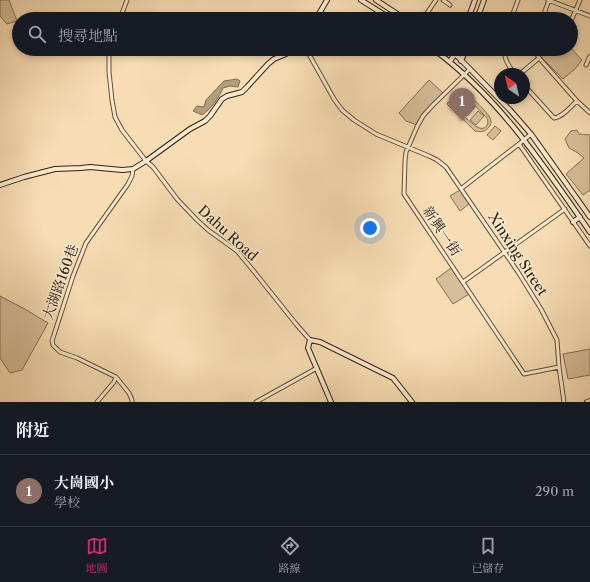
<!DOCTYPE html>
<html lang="zh-TW">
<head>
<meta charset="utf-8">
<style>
	body { margin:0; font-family:"Libre Caslon Text","Noto Serif TC",serif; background:#242831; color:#f1f3f6 }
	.compass { position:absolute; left:494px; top:68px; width:36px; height:36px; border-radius:50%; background:#171b24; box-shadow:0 2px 6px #0003; rotate:326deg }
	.you { position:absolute; left:370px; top:228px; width:14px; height:14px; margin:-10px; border:3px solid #fff; border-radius:50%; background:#1a73e8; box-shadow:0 0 0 6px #1a73e833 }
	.badge { display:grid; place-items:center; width:26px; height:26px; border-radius:50%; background:#db2777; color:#fff; font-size:13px; font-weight:700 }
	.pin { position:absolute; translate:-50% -33px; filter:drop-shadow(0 1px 2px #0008) }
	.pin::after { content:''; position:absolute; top:21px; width:14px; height:12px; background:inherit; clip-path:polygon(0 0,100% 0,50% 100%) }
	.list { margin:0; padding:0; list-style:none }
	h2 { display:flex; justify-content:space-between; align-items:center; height:52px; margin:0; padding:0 16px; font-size:17px }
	h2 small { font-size:13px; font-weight:400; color:#9ea1a6 }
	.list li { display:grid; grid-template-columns:26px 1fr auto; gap:12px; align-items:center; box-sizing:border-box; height:72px; padding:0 16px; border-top:1px solid #363941 }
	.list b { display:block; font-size:15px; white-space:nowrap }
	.list p { margin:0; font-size:13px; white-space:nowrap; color:#9ea1a6 }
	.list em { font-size:13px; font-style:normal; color:#9ea1a6 }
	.icon { flex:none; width:22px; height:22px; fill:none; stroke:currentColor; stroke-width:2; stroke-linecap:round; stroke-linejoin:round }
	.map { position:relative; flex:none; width:590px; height:402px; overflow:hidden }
	.search { position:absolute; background:#171b24; box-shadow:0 2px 6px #0003; left:12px; right:12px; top:12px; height:44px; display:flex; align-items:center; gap:10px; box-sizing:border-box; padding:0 14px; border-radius:22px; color:#9ea1a6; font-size:15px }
	.sheet { height:124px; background:#171b24 }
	nav { display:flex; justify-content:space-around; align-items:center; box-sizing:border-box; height:56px; border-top:1px solid #363941; background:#171b24; font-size:11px; color:#9ea1a6 }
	nav a { display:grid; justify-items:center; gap:2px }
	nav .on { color:#db2777 }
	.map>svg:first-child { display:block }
</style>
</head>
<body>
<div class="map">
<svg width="590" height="402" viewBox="0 0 590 402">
	<rect width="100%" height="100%" fill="#f8ddb4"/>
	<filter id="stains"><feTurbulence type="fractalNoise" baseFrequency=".005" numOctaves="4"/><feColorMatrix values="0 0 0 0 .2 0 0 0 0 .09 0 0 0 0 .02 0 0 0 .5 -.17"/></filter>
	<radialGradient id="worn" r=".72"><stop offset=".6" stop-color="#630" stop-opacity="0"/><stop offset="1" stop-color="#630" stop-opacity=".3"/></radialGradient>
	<!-- green -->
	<path fill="#d6bd98" stroke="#837054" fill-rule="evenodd" d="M0,0H9L17,21L7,24L0,16Z
		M571,48L582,60L575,69L563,79L540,56L547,49H571Z
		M429,80L443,93L417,125L406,121L399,113Z
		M462,93C465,94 466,94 468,95C473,98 489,114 490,118C492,122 491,126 487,129C484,132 480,132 475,131L447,104L448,102L451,104C452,98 456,94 462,93ZM463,96L467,97L487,118C490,126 484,131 477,127C472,123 457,112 455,107C452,101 458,97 463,96Z
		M469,102L475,107L467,116L461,111Z
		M478,111L484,116L476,125L470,120Z
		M495,126L501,131L493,140L487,135Z
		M577,130L579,134L590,135V190L583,195L566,174L584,158L578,153L569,148L565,139L571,131Z
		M460,190L469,204L460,211L450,196Z
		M451,268L469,294L453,304L436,279Z
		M0,296L23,308L48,323L22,370L10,373L0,358Z
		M590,349V375L568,379L563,354Z"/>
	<!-- water -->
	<path fill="#b49d7c" stroke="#7f6c51" d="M237,79L240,81L238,87L230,86L223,88C219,98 211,109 202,115L193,111L197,106L204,107L206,100L224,81Z"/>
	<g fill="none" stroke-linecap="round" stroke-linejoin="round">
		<defs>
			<path id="street" d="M443,0L450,5
				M548,0L590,16
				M427,13L436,0
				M120,19L127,0
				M511,19L518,0
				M542,19L549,0
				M571,21L580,0
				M110,49L109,53V72L112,100L115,117L122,130L146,161L153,167L177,199L197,220L208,230L237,251L252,269L296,324L310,340
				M306,49L334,99L342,110L354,120L376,134L429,156L437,160L446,167L518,272L541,309L557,340L559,367L564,402
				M504,49C504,59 508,66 515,74
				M534,49L539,58L577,101L590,113
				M586,65L590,56
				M470,69L432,106L423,116L417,127L406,152L405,161L404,194L524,374L559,367
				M520,74L539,58
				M524,85L554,118C563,117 571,106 577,101
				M519,144L590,246
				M462,188L519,144L531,134
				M463,282L565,209
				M97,402L114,382L116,377
				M132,402V400L129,393L116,377L77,358L60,352L53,345L52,341L73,276L86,243L128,184L132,176L133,169
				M256,402L317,368"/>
			<path id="secondary" d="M361,0L391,19
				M376,0L405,19
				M316,19L327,0
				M468,19L475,0
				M477,19L484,0
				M433,49C499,97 544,166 590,232
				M447,49L455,54L470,69L510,110L531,134L590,217
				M450,61L455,54L457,49
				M461,61L466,49
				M0,185L24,177L55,169L81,168L90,167L122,170L133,169L146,161L190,129L205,121L210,116L222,99L227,96L242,92L247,87L268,64L274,59L286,54L295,49
				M573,222L580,217
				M331,402L308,348L310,340L320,342L393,378L412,402
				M587,402L590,401"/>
		</defs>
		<!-- street casing -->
		<use href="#street" stroke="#625139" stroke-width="5"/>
		<!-- secondary casing -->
		<use href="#secondary" stroke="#302210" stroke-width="6"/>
		<!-- street -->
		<use href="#street" stroke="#fae9ce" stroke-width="3"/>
		<!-- secondary -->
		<use href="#secondary" stroke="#fae9ce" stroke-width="4"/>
	</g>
	<g text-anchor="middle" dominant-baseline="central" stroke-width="3" stroke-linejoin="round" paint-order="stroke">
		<!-- street labels -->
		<g font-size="14" fill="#302210" stroke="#fae9ce">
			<text transform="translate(442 231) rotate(56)">新興一街</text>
			<text transform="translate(228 233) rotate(42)">Dahu Road</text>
			<text transform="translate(518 254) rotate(57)">Xinxing Street</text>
			<text transform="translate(60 282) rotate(-70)">大湖路160巷</text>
		</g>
	</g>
	<rect width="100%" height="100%" filter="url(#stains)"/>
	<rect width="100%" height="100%" fill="url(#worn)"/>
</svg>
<svg class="compass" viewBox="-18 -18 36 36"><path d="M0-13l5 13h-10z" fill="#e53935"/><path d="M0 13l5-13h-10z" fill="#9ea1a6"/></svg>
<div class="you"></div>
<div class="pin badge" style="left:462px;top:121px;background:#8d6e63">1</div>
<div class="search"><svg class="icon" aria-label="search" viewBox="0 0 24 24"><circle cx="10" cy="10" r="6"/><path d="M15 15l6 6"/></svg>搜尋地點</div>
</div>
<section class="sheet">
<h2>附近<small></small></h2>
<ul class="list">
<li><span class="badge" style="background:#8d6e63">1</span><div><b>大崗國小</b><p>學校</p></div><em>290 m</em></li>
</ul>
</section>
<nav>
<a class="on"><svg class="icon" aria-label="map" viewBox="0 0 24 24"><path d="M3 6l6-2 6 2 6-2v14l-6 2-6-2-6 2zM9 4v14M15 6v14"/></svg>地圖</a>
<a><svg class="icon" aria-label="directions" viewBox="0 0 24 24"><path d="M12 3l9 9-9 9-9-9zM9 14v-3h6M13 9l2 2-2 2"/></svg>路線</a>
<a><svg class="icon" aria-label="saved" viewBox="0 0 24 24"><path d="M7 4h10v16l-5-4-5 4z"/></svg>已儲存</a>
</nav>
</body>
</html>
